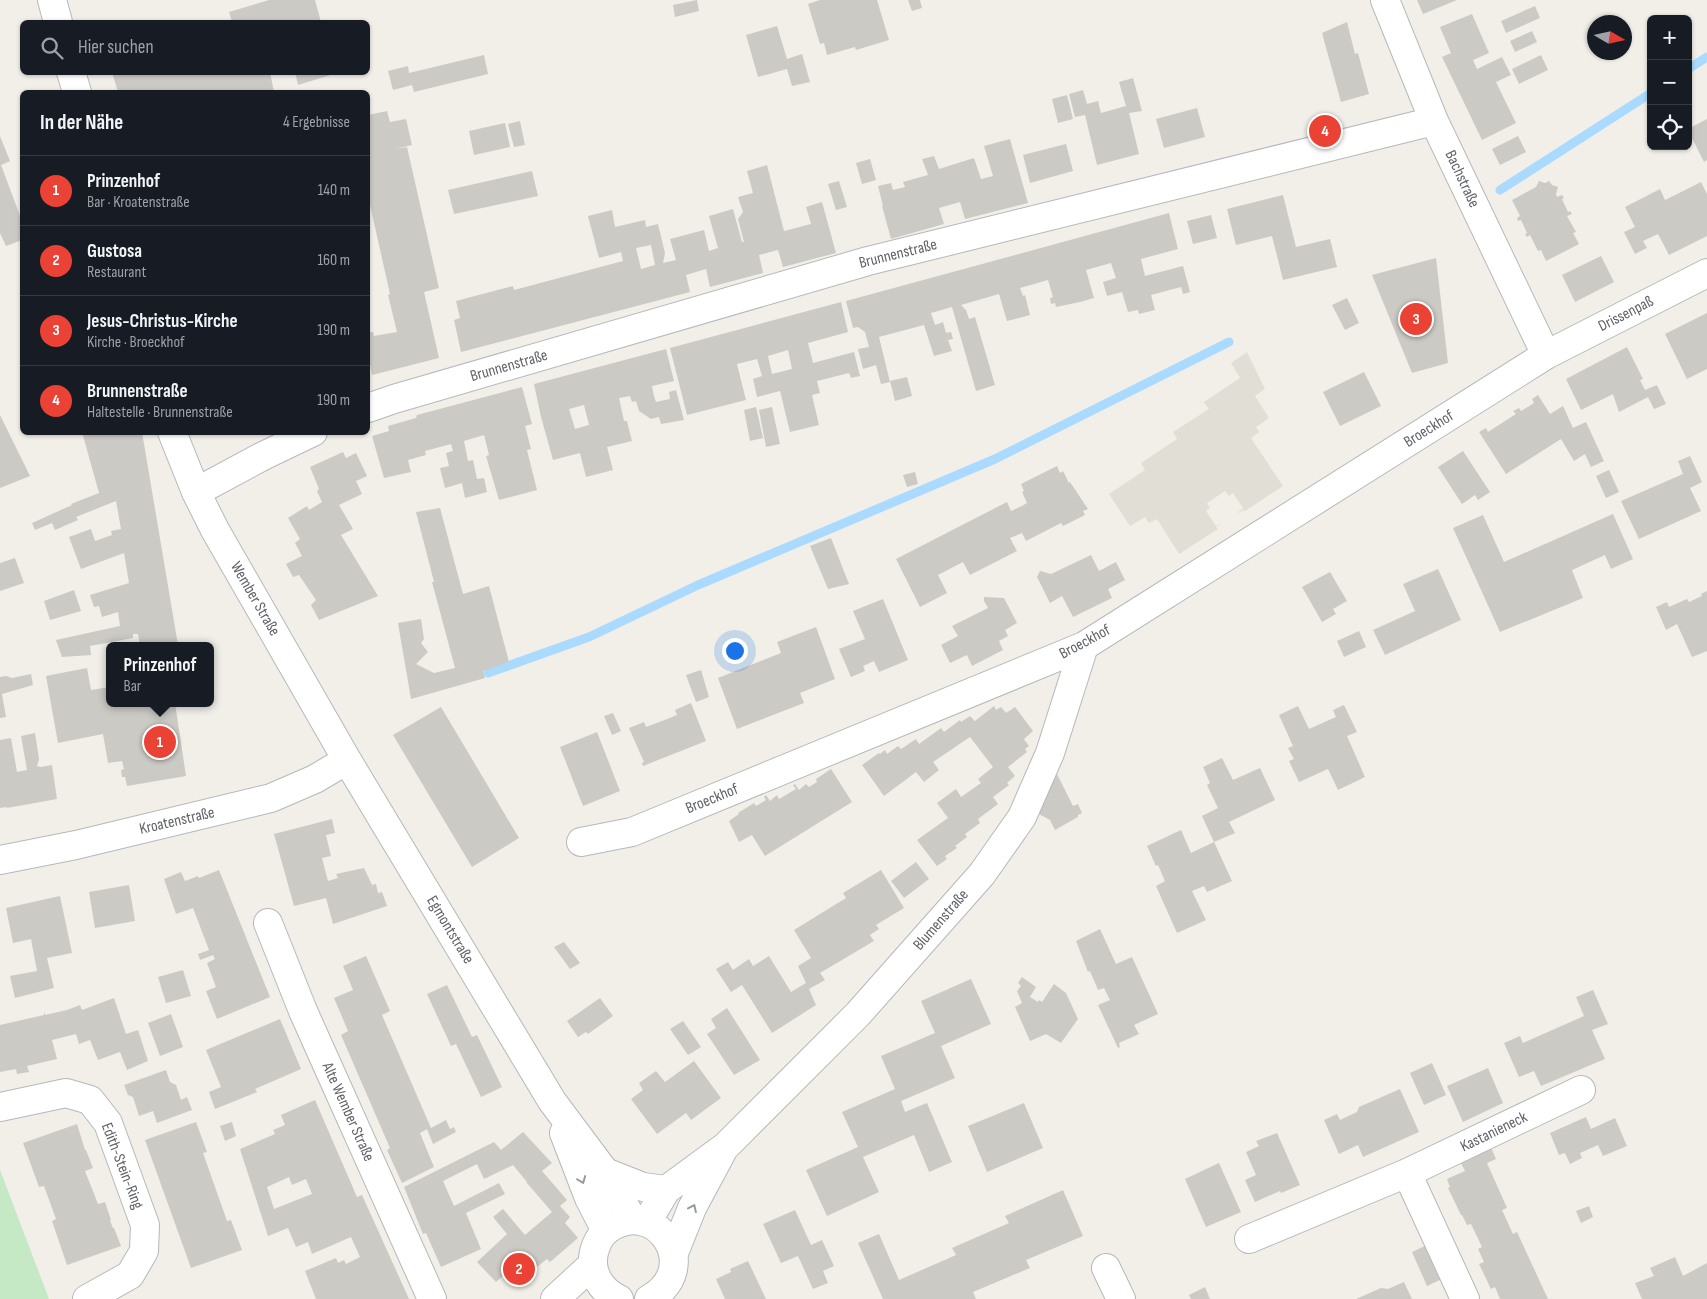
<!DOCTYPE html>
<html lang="de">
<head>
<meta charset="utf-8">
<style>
	body { margin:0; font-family:"Sofia Sans Condensed",sans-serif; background:#242831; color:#f1f3f6 }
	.controls { position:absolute; right:15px; top:15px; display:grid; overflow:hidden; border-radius:8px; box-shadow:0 1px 4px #0004 }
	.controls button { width:45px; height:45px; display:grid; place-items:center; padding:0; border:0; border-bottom:1px solid #363941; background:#171b24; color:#f1f3f6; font:25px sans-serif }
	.compass { position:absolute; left:1587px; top:15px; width:45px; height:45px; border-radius:50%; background:#171b24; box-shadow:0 1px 4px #0004; rotate:99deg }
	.you { position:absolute; left:734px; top:650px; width:18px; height:18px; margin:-12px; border:4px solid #fff; border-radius:50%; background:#1a73e8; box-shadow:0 0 0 8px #1a73e833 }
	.badge { display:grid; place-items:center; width:32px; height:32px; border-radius:50%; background:#ea4335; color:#fff; font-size:16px; font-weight:700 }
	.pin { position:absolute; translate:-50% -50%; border:2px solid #fff; box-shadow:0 1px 5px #0006 }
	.popup { position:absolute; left:106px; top:642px; width:108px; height:65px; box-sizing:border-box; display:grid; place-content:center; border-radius:8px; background:#171b24; filter:drop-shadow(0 1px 4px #0005); font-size:16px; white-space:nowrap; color:#9ea1a6 }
	.popup b { font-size:19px; color:#f1f3f6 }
	.popup::after { content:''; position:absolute; left:50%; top:100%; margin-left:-10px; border:10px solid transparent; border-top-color:#171b24 }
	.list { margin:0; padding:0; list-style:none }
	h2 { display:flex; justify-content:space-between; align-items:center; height:65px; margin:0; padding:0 20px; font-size:21px }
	h2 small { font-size:16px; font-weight:400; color:#9ea1a6 }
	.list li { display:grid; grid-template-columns:32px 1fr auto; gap:15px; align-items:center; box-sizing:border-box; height:70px; padding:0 20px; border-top:1px solid #363941 }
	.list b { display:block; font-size:19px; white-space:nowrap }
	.list p { margin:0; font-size:16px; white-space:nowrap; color:#9ea1a6 }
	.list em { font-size:16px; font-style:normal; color:#9ea1a6 }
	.icon { flex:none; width:28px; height:28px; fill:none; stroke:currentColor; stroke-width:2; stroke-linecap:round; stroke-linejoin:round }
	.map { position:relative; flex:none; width:1707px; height:1299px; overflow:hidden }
	.search { position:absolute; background:#171b24; box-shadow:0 1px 4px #0004; left:20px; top:20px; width:350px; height:55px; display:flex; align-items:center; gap:12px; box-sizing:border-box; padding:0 18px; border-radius:8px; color:#9ea1a6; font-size:19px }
	.panel { position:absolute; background:#171b24; box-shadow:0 1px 4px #0004; left:20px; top:90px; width:350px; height:345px; border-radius:8px }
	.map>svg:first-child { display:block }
</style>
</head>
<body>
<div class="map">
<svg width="1707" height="1299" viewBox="0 0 1707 1299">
	<rect width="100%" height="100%" fill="#f1efe8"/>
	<!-- education -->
	<path fill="#e1ded6" d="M1247,352L1265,389L1255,396L1269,418L1256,427L1259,432L1251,438L1283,486L1245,511L1244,510L1236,514L1243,508L1233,493L1229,496L1225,491L1207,503L1210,508L1206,511L1216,526L1224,522L1216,527L1218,529L1179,554L1157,519L1149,523L1145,517L1130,526L1109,494L1145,470L1141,463L1177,439L1173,432L1209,409L1204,402L1240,378L1231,363Z"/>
	<!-- green -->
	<path fill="#c5e8c5" d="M0,1170L49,1299H0Z"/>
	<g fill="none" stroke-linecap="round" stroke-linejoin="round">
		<!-- stream -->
		<path stroke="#aadaff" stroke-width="9" d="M1688,69L1707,57
			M1500,190L1651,93
			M488,673L589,637L698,585L995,459L1229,342"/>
	</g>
	<!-- building -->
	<path fill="#cccac5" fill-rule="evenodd" d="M269,0H315L321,22H232L229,12Z
		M697,0L699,11L675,17L673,5Z
		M820,0H877L889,40L856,50L855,47L827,55L824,43L820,44L808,4Z
		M908,0H920L922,8L912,11Z
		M1417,0H1457L1423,14Z
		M1535,6L1540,18L1506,33L1501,21Z
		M1472,14L1489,53L1473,60L1477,69L1502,57L1511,75L1496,82L1516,123L1482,140L1442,57L1451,53L1440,27Z
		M1347,22L1355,54L1358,53L1369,94L1341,102L1322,33Z
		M777,26L787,59L802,54L810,82L792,86L787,69L758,77L746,35Z
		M1532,31L1537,42L1515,52L1510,41Z
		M484,55L488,74L414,92L412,85L393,90L388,71L408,66L409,73Z
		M1541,55L1548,70L1519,84L1512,69Z
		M112,72H156V75L165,72H270L274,92H118Z
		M295,72H333L334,74L298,85Z
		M1133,78L1142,111L1129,113L1139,154L1097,165L1085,115L1075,117L1069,94L1083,90L1087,104L1098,101L1101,113L1126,106L1119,82Z
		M1067,95L1073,119L1058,123L1052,99Z
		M1197,108L1205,137L1164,148L1156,119Z
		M387,111L390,122L406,119L412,145L395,149L407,147L439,288L424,292L439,358L372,375L368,354V332H373L374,336L397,332L388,295L390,294L368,196V130H369L368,115Z
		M1707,119V160L1704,162L1691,136L1688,137V129Z
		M520,121L525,145L514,147L508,124Z
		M505,123L510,147L474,155L469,131Z
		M0,136L10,161L1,165L22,221V240L6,246L0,233Z
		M1518,136L1526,152L1500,165L1492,149Z
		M1010,139L1028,203L965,219L960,202L939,208L944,224L891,239L882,206H883L878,186L891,183L893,190L905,187L903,182L928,175L922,159L934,156L939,169L974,158L981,179L993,176L984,146Z
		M1066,144L1073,171L1030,183L1023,155Z
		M870,159L876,180L862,184L856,163Z
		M767,165L784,231L811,224L806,207L822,202L836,253L783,267L778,250L759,255L763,273L710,287L706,269L686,275L690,292L461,352L454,320L460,318L456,301L513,286L514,290L623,261L621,252L599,258L588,216L612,210L615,227L645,220L646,227L658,224L665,253L663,263L676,260L670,239L704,230L709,251L718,248L709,216L733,209L742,242H744L738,219L743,212L738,197L753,193L747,171ZM651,245L655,265L641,269L636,248Z
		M532,171L538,196L454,214L448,190Z
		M839,181L847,207L836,210L828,184Z
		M1539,181L1545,183L1549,181L1552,185L1558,187L1556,194L1557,197L1562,195L1564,198L1562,199L1568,212L1570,211L1572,214L1567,216L1576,232L1573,233L1579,244L1546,261L1541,250L1538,251L1530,235L1527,237L1525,234L1527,233L1521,220L1518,221L1517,218L1520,216L1512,200L1536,187Z
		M1701,182L1707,194V236L1669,255L1658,234L1643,241L1647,248L1635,254L1624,232L1635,227L1625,207L1660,189L1665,200Z
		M1283,195L1296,247L1330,239L1337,267L1283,280L1272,236L1236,245L1227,209Z
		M1169,213L1178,249L1141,259L1145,276L1183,266L1190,292L1183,294L1181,287L1151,295L1155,310L1139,314L1138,310L1128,312L1122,292L1107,296L1103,282L1116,278L1111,263L1086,270L1094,298L1080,302L1056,307L1055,303L1051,304L1050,298L1053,297L1048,280L1020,288L1023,296L1025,295L1030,315L1019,318L1007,321L999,294L961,305L966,310L969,319L975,317L995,385L976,391L952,307L931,313L935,325L943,322L946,333L951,332L953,339L948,340L952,351L934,356L924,325L879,337L890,382L881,384L876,365L863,369L858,349L869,347L865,332L858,327L853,328L846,301Z
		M1211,215L1217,238L1193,244L1187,221Z
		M1601,256L1614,282L1575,302L1562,275Z
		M1436,258L1448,363L1412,373L1372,275Z
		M1347,298L1359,323L1345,330L1332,305Z
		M841,302L848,332L808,343L813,363L854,352L860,376L851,378L849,373L817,381L820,393L812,395L819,425L790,432L780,391L757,397L753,379L762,376L757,359L737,364L746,400L687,415L670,348ZM788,350L792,369L772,374L768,356Z
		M1707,313V369L1687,379L1665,334Z
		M1627,347L1643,379L1640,380L1645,390L1657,385L1666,404L1654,409L1648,397L1619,412L1613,394L1581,410L1566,379Z
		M666,349L674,381L652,386L654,396L656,402L670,399L669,392L676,390L684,420L661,424L659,417L651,419L639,411L636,401L632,402L630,396L619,398L624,421H627L632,441L607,447L613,470L586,477L580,453L553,460L541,417L534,384ZM584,405L589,425L575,429L569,409Z
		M1364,372L1381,406L1340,426L1323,392Z
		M907,377L912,396L895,401L890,381Z
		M522,387L532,424L525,426L531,449L527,450L537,490L499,500L486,456L489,455L484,435L464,441L468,461L473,460L477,479L484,478L487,492L465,498L462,483L445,488L440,468L449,466L446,453L453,451L451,444L425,451L426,455L408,460L411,472L384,478L372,436L389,431L388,426L416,418L417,415Z
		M1538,395L1550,414L1563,406L1573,428L1586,422L1604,461L1591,467L1585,454L1574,461L1561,439L1506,474L1479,432L1486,428L1488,432L1516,414L1513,411L1519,408L1521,411L1534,403L1532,399Z
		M756,407L763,438L750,441L744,410Z
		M772,407L780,444L766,447L759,410Z
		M0,415L30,476L0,488Z
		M82,432H142L178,645L140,646L138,634H133V638L90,646L91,655L62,657L56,640L120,626L118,612L102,617L99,606L94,607L90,595L129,583L124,553L81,569L69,537L91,529L95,541L112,535L111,531L121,529L116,501L76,517L78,520L55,530L52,523L35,530L32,523L72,505L71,504L99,493Z
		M1463,451L1490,492L1478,500L1475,495L1462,504L1438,467Z
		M343,452L346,458L356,453L367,476L356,481L362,494L339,505L353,529L341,535L378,596L319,620L311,605L316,600L299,575L293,577L286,564L302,556L295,543L300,539L288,518L307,506L309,510L322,502L317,491L319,489L310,467Z
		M1690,456L1702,482L1690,488L1701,511L1639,539L1621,501L1683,474L1678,461Z
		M1057,466L1060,473L1063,471L1069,483L1070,482L1088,509L1083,511L1085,515L1063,526L1061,523L1026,541L1022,533L1010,538L1017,551L970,575L963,562L938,575L947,593L920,607L896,559L1007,502L1011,511L1022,506L1027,503L1022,492L1024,491L1021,484Z
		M1609,470L1619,492L1606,498L1596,476Z
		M915,472L918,484L907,487L903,475Z
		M440,508L463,594L489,586L509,662L483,671L485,678L411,699L398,623L421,619L424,639L421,643L428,652L416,664L434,673L455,668L432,582H434L416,512Z
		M1613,514L1633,559L1611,569L1605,555L1572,570L1583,598L1500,632L1453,528L1483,515L1504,562Z
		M831,538L849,584L828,589L810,546Z
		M1091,555L1099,571L1116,562L1125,580L1108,589L1112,598L1073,617L1062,596L1050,603L1037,577L1040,571L1051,574Z
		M15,558L24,583L0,591V563Z
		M1438,569L1461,620L1385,655L1373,630L1415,611L1403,584Z
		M1330,572L1347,601L1333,609L1336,614L1322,622L1302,587Z
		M74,590L81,611L50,620L44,601Z
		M1707,591V651L1692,657L1677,624L1666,630L1656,607L1667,602L1669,607L1687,599L1689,602L1702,596L1701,594Z
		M984,597L1004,598L1017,623L1005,630L1008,636L999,641L1003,650L972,666L967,655L950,663L941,645L958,636L952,626L988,608L984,601Z
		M883,599L908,660L879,672L874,661L863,666L865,671L851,677L839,649L865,639L853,611Z
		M816,627L835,679L800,693L804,703L737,729L718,678L781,653L777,642Z
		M1359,631L1366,647L1344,657L1337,641Z
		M87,668L91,690L110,687V703H175L186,776L127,786L125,777H122L121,770L124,769L122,761L108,763L103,734L58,743L46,676Z
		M701,670L709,697L696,702L686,675Z
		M31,674L33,685L2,694L6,717L0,718V677L6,676L12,678Z
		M691,703L706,741L643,766L642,763L644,762L629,728L644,722L646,727L662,721L677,715L675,710Z
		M1344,705L1357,732L1347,736L1365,777L1338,790L1328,769L1299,782L1289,761L1294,759L1288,748L1293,746L1279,715L1298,706L1309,729L1336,717L1333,710Z
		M994,706L996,710L1001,707L1006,713L1015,707L1033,731L1024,739L1029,746L1025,749L1027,752L1008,767L1015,776L1007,783L1009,785L993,797L998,804L978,819L980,823L965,834L967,837L955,846L957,848L945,856L947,859L937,866L917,840L948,818L937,803L956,789L961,797L981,783L978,779L993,767L970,737L933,762L939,770L924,782L916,772L884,796L862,765L879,753L880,754L885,750L887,754L898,746L901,749L916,739L919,744L941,728L944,732L960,720L961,722L970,716L975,721Z
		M441,707L519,838L472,867L393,735Z
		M613,713L621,731L612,735L604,716Z
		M597,732L620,791L583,806L560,747Z
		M35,733L39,759L37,766L41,767L52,765L57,799L7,808V807L0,808V740L11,738L17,772L27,770L21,736Z
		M1222,758L1233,780L1260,768L1275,800L1229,822L1235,833L1214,842L1202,816L1218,808L1207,785L1210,783L1203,767Z
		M831,769L852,802L765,856L752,835L739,842L729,821L739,814L738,813L754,803L756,806L766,800L764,797L766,795L770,801L777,795L779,799L796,789L793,785L795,784L799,790L806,784L809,787L817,782L816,779Z
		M1057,774L1073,806L1078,804L1082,813L1078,815V817L1055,830L1050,820L1037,813Z
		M332,819L335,833L326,835L331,856L322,858L328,881L338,878L336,874L364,868L372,885L376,884L378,893L382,892L387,906L333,924L326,898L294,906L274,834Z
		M1181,830L1191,853L1214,842L1232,881L1207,892L1204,886L1192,891L1206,920L1177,933L1156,886L1165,881L1158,865L1156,866L1147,846Z
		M916,862L929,879L904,898L891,881Z
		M219,870L270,997L217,1019L206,991L216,987L207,963L215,959L213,955L200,960L198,954L209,950L193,908L176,914L164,879L181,872L185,881L198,876L199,878Z
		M881,870L904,908L876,925L879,929L870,935L874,941L820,973L825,980L809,989L816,1005L772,1033L742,985L731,992L716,969L728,962L733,970L749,959L753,966L769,956L791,992L806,983L798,966L811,958L794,930L846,898L843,893Z
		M129,885L135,921L95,928L89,892Z
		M60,896L72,953L47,958L54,988L15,998L10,976L37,971L31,939L13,943L6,908Z
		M1100,929L1116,964L1132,957L1158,1014L1134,1025L1139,1034L1119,1043L1120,1047L1118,1048L1098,1005L1110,1000L1104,988L1098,990L1090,971L1088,972L1076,941Z
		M564,942L580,963L570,969L554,947Z
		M366,956L390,1011L382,1015L431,1128L446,1120L450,1129L454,1127L456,1132L433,1144L427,1129L420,1133L434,1167L402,1183L387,1150L390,1148L341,1035L348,1031L334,998L353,990L343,966Z
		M183,970L191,996L166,1003L158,977Z
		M1022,977L1036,987L1030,997L1038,1002L1039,1000L1042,1002L1054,984L1066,993L1078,1019L1061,1043L1046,1034L1030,1041L1015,1007L1022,1003L1017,991L1021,986L1018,983Z
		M971,979L991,1024L941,1046L955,1078L901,1101L905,1112L927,1103L952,1162L929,1172L914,1135L863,1157L879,1192L827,1216L806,1170L858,1147L842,1112L895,1089L881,1056L935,1033L921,1001Z
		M447,985L472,1037L477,1035L502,1087L481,1097L456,1044L451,1046L427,994Z
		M1593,990L1608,1024L1592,1030L1605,1059L1541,1086L1534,1071L1519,1077L1504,1043L1520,1036L1523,1043L1584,1016L1576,997Z
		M114,998L126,1034L138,1030L148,1061L127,1070L120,1052L98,1060L90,1040L79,1044L76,1034L52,1040L57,1059L27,1066L29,1072L17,1074L16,1069L0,1072V1025L44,1015V1011L45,1015L67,1010L80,1005L82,1010Z
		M600,998L613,1016L588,1034L586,1032L578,1037L567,1021Z
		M727,1008L760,1060L734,1075L707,1034L716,1028L711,1019Z
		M171,1014L183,1047L160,1056L148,1023Z
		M280,1019L301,1069L255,1089L257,1092L215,1109L209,1092L221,1087L206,1050Z
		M683,1021L701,1047L688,1055L670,1029Z
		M694,1061L721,1098L691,1120L686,1113L657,1134L631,1099L643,1090L639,1083L656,1071L665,1082Z
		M1432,1063L1446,1095L1424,1105L1410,1073Z
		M1488,1068L1503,1103L1463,1122L1447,1086Z
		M166,1070L170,1082L176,1085L181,1100L187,1097L192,1110L157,1123L153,1111L139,1116L133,1097L128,1095L124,1085Z
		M1400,1089L1419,1132L1363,1157L1358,1145L1339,1154L1324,1120L1337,1114L1340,1120L1357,1112L1359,1107Z
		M315,1100L357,1197L362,1195L409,1299H316L305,1271L336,1258L338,1263L344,1260L346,1264L360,1257L351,1237L312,1254L308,1242L296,1247L288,1228L268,1236L240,1149L275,1134L273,1130L285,1125L281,1115ZM289,1177L292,1185L306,1179L312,1194L274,1209L267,1187Z
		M1024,1103L1043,1148L987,1172L968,1126Z
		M1586,1117L1591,1129L1615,1118L1627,1146L1603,1156L1598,1145L1580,1153L1582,1158L1570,1164L1565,1153L1559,1155L1550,1133Z
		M196,1122L207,1152L203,1153L227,1221L231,1220L242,1250L191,1268L145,1140Z
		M232,1122L236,1136L225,1141L220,1126Z
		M77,1124L85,1150H86L93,1168L85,1171L98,1204L105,1202L111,1220L110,1221L113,1228H114L121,1246L67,1265L52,1221L56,1219L44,1186L39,1187L23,1143Z
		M523,1132L552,1163L542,1171L567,1200L560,1206L570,1217L565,1223L578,1238L550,1262L547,1259L537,1267L535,1265L512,1285L503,1276L496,1282L477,1262L507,1234L493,1217L503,1209L525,1235L552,1212L526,1182H527L513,1165L484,1179L477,1164L443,1181L454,1206L499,1183L505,1194L466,1213L481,1249L441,1267L426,1233L423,1234L404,1187L494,1142L501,1150Z
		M1277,1133L1300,1185L1281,1193L1280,1191L1255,1202L1245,1180L1256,1175L1246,1152L1259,1146L1256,1141Z
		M1490,1145L1496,1159L1487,1163L1507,1208L1502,1210L1513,1234L1517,1232L1548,1299H1500L1495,1287L1491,1289L1479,1264L1484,1262L1478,1249L1482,1247L1471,1224L1467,1225L1462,1215H1461L1448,1188L1450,1187L1447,1179L1465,1171L1459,1159Z
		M1219,1163L1241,1212L1206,1227L1185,1179Z
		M1063,1190L1083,1236L1026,1260L1030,1268L973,1292L976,1299H883L858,1243L879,1234L899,1280L956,1255L952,1248L1009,1223L1005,1216Z
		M1589,1206L1593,1217L1581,1223L1576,1211Z
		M795,1210L811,1245L822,1240L834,1266L823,1271L828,1283L813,1289L798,1256L781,1263L763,1224Z
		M1427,1245L1442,1279L1427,1286L1412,1252Z
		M1675,1257L1683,1276L1707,1263V1299H1642L1635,1283L1654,1276L1650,1268Z
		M748,1261L766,1299H725L716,1279L731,1272L730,1269Z
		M1404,1282L1412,1299H1356L1381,1288L1388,1289Z
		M1205,1287L1210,1299H1191L1189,1295Z"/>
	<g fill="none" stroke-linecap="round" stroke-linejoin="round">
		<defs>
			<path id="minor" d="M1385,0L1434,121L1546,355
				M368,408L394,399L868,261L1434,121
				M196,492L263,456L313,432
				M581,842L632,832L1084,646L1546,355L1707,273
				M268,923L303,1011L432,1299
				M0,1107L66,1093L90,1100L108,1123L145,1225L144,1251L130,1275L87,1299
				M605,1172L643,1187L666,1190
				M1407,1173L1465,1299
				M647,1222L666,1190L726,1146L858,1014L982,874L1022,817L1050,753L1084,646
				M1249,1239L1407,1173L1581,1090
				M674,1253L692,1208L722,1152
				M1106,1268L1121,1299
				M555,1299L593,1264"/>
			<path id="tertiary" d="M52,0L58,22
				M71,72L77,92
				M172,432L196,492L215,530L347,760L552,1101L605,1172L633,1220
				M0,860L76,845L271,798L315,779L347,760
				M564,1133L589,1198L606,1231
				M619,1299C605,1293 594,1279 593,1264C592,1252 598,1237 607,1230C655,1194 705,1268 649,1299"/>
		</defs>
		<!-- minor casing -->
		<use href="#minor" stroke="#b5b8bc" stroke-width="30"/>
		<!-- tertiary casing -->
		<use href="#tertiary" stroke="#b5b8bc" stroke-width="30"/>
		<!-- minor -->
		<use href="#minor" stroke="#fff" stroke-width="28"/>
		<!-- tertiary -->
		<use href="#tertiary" stroke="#fff" stroke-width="28"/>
	</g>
	<!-- one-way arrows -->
	<defs><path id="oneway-chevron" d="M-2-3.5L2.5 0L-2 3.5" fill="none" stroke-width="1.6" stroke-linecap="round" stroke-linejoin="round" transform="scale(1.25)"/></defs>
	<g stroke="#979a9d">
		<use href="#oneway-chevron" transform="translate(582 1180) rotate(69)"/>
		<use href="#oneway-chevron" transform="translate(693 1208) rotate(-65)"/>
	</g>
	<g text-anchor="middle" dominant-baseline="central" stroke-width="4" stroke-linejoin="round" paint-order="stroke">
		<!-- street labels -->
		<g font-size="16" fill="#5f6368" stroke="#fff">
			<text transform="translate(1462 179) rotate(65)">Bachstraße</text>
			<text transform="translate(898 254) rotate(-14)">Brunnenstraße</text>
			<text transform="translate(1626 314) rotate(-27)">Drissenpaß</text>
			<text transform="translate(509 366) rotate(-16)">Brunnenstraße</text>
			<text transform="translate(1429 429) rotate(-32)">Broeckhof</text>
			<text transform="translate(255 599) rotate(60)">Wember Straße</text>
			<text transform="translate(1085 642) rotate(-28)">Broeckhof</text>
			<text transform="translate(712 799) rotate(-22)">Broeckhof</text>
			<text transform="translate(177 821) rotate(-13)">Kroatenstraße</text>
			<text transform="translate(941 920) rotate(-49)">Blumenstraße</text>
			<text transform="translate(450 930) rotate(59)">Egmontstraße</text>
			<text transform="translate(348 1112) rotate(66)">Alte Wember Straße</text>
			<text transform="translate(1494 1132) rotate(-26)">Kastanieneck</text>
			<text transform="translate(122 1166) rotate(69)">Edith-Stein-Ring</text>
		</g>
	</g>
</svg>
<div class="controls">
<button>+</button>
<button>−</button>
<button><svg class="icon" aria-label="locate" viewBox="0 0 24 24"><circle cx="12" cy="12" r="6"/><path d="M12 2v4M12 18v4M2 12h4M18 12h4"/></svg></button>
</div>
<svg class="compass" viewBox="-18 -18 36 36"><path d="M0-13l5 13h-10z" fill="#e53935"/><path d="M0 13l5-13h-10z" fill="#9ea1a6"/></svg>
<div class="you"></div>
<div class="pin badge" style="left:160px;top:742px">1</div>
<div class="popup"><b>Prinzenhof</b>Bar</div>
<div class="pin badge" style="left:519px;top:1269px">2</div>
<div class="pin badge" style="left:1416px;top:319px">3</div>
<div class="pin badge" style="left:1325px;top:131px">4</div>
<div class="search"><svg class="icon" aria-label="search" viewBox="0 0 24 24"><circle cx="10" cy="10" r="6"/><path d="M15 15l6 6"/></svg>Hier suchen</div>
<section class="panel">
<h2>In der Nähe<small>4 Ergebnisse</small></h2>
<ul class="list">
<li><span class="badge">1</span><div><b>Prinzenhof</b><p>Bar · Kroatenstraße</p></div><em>140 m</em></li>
<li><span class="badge">2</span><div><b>Gustosa</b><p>Restaurant</p></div><em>160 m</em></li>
<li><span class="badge">3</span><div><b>Jesus-Christus-Kirche</b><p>Kirche · Broeckhof</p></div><em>190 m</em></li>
<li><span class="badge">4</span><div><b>Brunnenstraße</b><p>Haltestelle · Brunnenstraße</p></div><em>190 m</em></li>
</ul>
</section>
</div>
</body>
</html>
